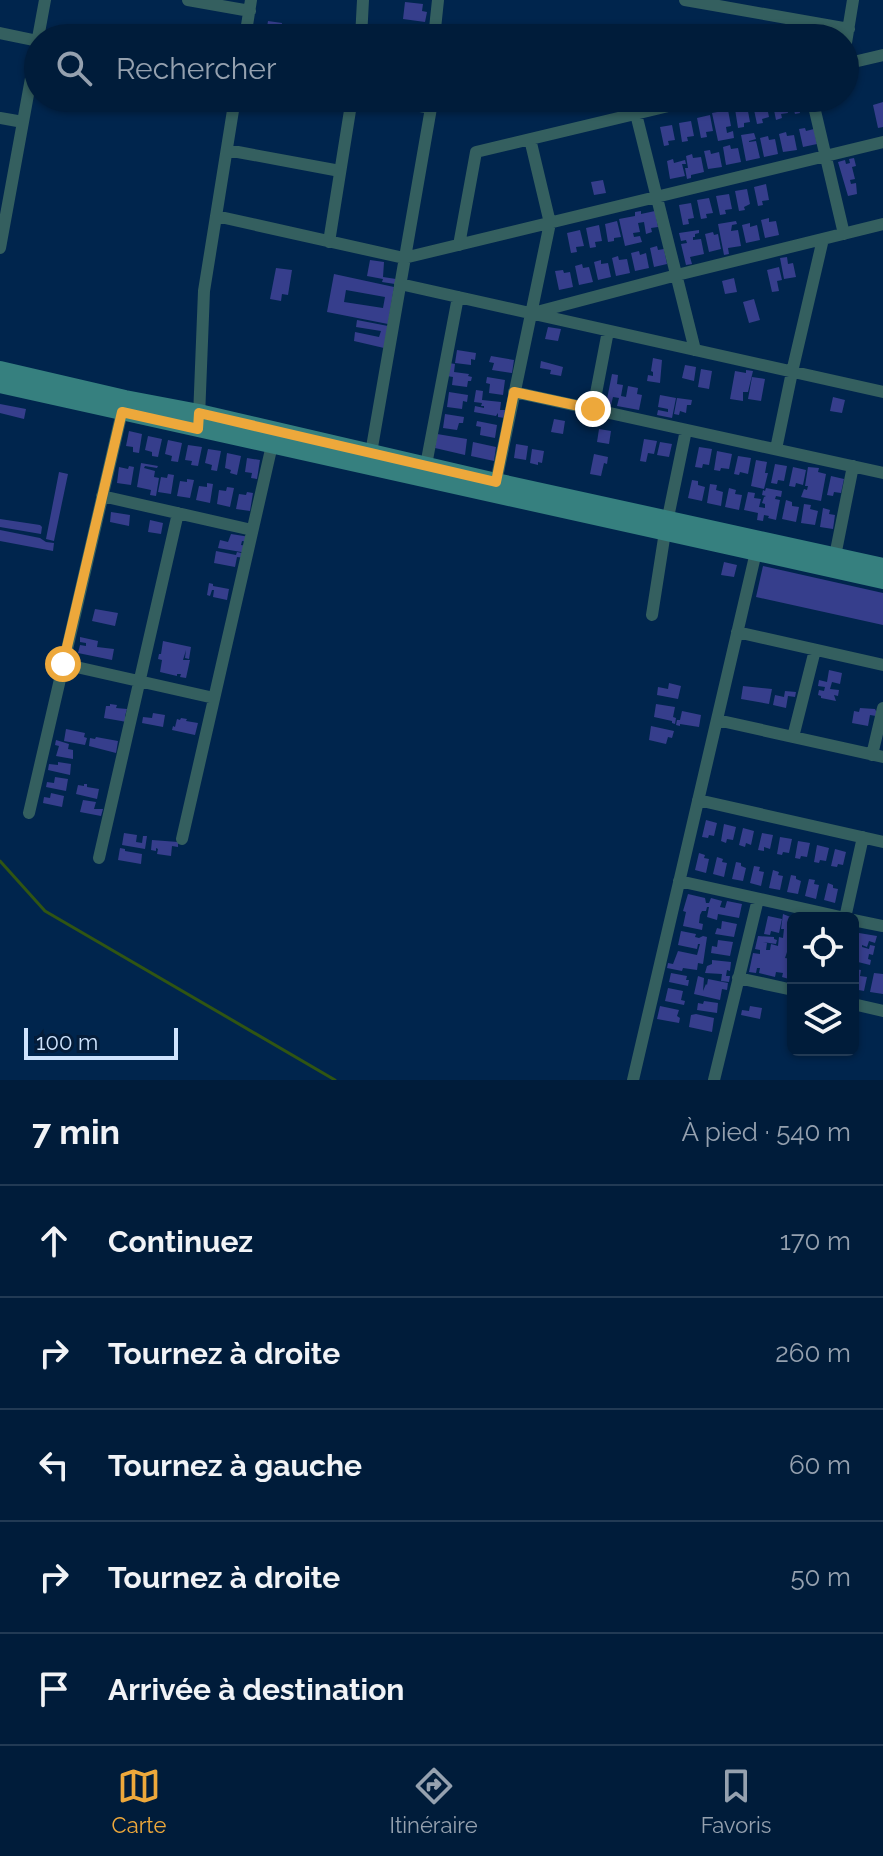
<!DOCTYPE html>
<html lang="fr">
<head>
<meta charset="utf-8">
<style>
	body { margin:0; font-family:Raleway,sans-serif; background:#0a2542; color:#f1f3f6 }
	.controls { position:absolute; right:24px; bottom:24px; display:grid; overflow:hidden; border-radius:12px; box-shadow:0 2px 6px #0004 }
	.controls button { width:72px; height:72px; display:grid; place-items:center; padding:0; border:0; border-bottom:2px solid #223a54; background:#001c3a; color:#f1f3f6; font:40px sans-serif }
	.scale { position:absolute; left:24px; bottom:20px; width:154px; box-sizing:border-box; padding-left:8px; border:4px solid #cfe4fe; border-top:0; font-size:22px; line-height:28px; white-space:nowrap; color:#cfe4fe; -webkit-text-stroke:6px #041c39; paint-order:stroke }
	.stop { position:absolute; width:24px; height:24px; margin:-18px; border:6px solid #eda83b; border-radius:50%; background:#fff }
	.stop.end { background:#eda83b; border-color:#fff; box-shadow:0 2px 8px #0008 }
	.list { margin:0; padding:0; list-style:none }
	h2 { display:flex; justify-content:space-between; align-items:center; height:104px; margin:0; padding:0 32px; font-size:34px }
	h2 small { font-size:26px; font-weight:400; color:#95a1af }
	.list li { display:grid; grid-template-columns:52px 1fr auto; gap:24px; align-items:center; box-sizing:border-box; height:112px; padding:0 32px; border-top:2px solid #223a54 }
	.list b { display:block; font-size:30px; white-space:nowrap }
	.list em { font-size:26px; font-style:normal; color:#95a1af }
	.icon { flex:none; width:44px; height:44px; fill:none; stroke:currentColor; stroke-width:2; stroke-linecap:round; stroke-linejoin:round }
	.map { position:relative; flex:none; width:883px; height:1080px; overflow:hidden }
	.search { position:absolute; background:#001c3a; box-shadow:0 2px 6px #0004; left:24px; right:24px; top:24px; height:88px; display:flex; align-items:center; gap:20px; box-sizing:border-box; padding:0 28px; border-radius:44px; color:#95a1af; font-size:30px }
	.sheet { height:664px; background:#001c3a }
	nav { display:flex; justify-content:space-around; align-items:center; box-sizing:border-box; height:112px; border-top:2px solid #223a54; background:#001c3a; font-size:22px; color:#95a1af }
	nav a { display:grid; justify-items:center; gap:4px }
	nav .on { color:#eda83b }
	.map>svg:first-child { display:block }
</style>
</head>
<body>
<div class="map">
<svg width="883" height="1080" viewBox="0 0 883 1080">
	<rect width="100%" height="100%" fill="#00254d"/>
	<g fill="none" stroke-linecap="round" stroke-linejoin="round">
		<!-- stream -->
		<path stroke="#305513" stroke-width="3" d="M0,861L45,911L335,1080"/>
	</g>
	<!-- building -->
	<path fill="#363e8c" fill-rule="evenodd" d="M405,2L423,4L422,11L427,12L425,22L403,19Z
		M268,21L282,23L280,38L257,37L259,26L267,27Z
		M785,98L788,113L781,114L782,118L776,120L772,100Z
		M791,98H804L806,108L799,109L800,113L795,114Z
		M766,102L769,117L762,119L763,123L757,124L753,105Z
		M883,102V127L878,128L873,105Z
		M747,106L750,122L744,123V127L738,128L735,109Z
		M728,110L731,126L726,127L727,133L733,131L734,138L718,141L712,113Z
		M710,115L713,131L706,132L707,137L701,138L697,118Z
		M691,121L694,136L687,137L688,141L682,142L679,123Z
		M672,125L675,140L668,141L669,145L664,146L660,127Z
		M805,128L806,131L814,129L817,144L803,147L799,129Z
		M786,132L787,136L794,135L797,150L783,152L779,134Z
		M754,133L756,139L749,141V142L756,141L760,158L746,161L741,135Z
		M768,136L769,140L775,139L778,154L764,157L760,138Z
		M730,145L731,149L738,148L741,162L726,165L723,147Z
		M710,150L711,154L719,152L722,167L708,169L704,151Z
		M692,154L693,158L701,157L704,172L691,175V178L687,179L685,168H688L686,156Z
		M854,158L856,166L852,167L855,179L850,180L851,184L856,183L857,194L848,196L838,162L845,160L846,164L850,163L849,159Z
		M673,159L674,163L685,160L686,164H682L685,176L670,179L667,161Z
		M603,180L606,193L594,195L591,182Z
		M766,184L769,200L762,201L763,205L758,206L754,187Z
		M747,189L750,204L744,207L745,210L739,211L735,191Z
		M729,194L732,209L725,210L726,214L720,215L716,196Z
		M709,198L713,213L706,214L707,218L701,219L697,200Z
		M691,203L694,218L688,219L689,224L683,225L679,205Z
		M641,211V214L655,211L658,227L651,228L652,232L646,234L644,222L638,223L640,232L633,233L634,237L640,236L642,242L625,246L619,219L635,216V212Z
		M769,218V222L776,221L779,235L765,238L761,220Z
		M617,221L621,237L614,238V241L608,242L605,224Z
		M736,221L737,224L732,225L731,231L738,230L741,246L728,248L729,254L724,255L718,224Z
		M750,223V227L757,225L760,240L746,243L742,225Z
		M599,225L602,241L595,242L596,247L590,248L586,228Z
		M580,230L584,246L576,247L577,252L571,253L567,233Z
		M699,230V233L695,234V237H693V240L701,239L704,254L690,257L692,264L686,265L681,244L687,243L686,240L681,241L679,233Z
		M713,232L714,235L718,234L721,249L709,252L705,234Z
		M657,246L658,250L664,249L667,264L654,267L650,248Z
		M639,251L640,255L646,253L649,268L635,271L631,253Z
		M618,256L619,260L627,259L630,273L616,276L612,258Z
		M787,257L788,264L793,263L796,277L784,279L780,258Z
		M370,260L384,262L383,277L396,279L395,284L382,282L383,279L367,276Z
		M601,260V264L608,263L611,277L598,280L594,262Z
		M582,264L583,268L589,267L593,282L579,285L575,266Z
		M779,267L782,280L777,281L779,291L772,292L767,270Z
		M276,268L292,270L288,295L282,294L281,301L270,299Z
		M563,270L564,273L570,272L573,287L559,290L555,271Z
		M334,274L394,287L388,324L327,312ZM346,290L385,297L383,308L344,302Z
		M734,278L737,292L725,294L722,281Z
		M754,299L760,320L749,323L743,302Z
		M357,320L388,326L384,348L354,341L355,332L379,337L381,331L356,327Z
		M548,327L561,329L558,341L545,339Z
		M457,350L476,353L475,360L471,359V365L455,363Z
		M491,356L514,360L512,373L492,370L494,363L489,362Z
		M653,358L662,360L660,383L647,381L648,375L653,376V372L651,371Z
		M541,361L563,367L561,376L550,374L551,370L540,368Z
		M449,363L455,364L454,372L469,374L468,376L472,377L471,381H468L467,387L452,385L453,377L447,376Z
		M685,365L696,367L694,381L682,378Z
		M701,369L712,371L709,389L698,387Z
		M746,370L753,371L748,392H743V401L730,399L735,371L746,373Z
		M612,374L618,375L617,384L623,385L621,396L626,397L628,386L638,388L637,394L642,395L639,410L617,406L619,398L613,397L611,405L606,404Z
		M487,377L505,380L503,395L489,393L490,384L486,383Z
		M752,377L765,379L761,401L748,399Z
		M476,390L483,391L482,400L501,402L500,410H506L505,418L498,417V413L496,416L474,412L475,406L484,408V406H481L482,403L474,402Z
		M449,392L468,395L467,402L463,401L462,409L447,407Z
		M660,395L676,398L672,418L657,415L658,410L668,412V409L658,407Z
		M833,397L845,400L842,413L830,411Z
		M677,398L692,400L691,405H687L686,413L680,411L679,415L674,414Z
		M0,404L26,409L24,419L0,413Z
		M445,414L464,417L463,423H459L457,430L443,428Z
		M554,419L565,421L563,434L551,432Z
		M477,421L497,425L495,438L480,435L481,427L476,426Z
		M599,429L611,431L609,444L597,442Z
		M129,431L142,434L139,453L133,452V447L126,446Z
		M437,434L467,439L465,455L435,448Z
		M148,436L162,439L158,457L152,456V452L145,450Z
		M644,439L657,441L654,454L648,453L646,462L640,461Z
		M168,440L182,443L178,462L171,461L172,456L165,454Z
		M473,442L496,447L494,461L471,456Z
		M660,442L672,444L669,457L657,455Z
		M516,444L528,446L526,460L514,458Z
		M188,445L202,447L198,466L191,465L192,461L185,460Z
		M699,447L712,449L709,465L703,464L702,468L695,467Z
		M208,449L221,451L217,471L211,470L212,465L205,463Z
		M532,449L544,451L542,463L538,462V465L530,463Z
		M717,451L732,454L729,469L721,468L720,471L714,470Z
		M227,453L241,456L237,475L230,473L231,470L225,468Z
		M594,454L608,457L607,464L604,463L601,476L590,474Z
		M738,456L751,458L748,474L740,472L739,475L734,474Z
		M247,458L260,460L257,479L251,478L252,473L245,472Z
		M756,460L767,462L765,473H768L764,489L751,486Z
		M141,463L158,466L157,468L145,466L144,468L155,471L154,477L159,478L156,496L150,495L151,490L137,487Z
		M775,464L787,466L784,481L778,480L777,484L771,483Z
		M129,466L134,467L131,485L117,483L119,467L128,469Z
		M793,467L806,470L803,485L796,483L795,487L789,486Z
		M808,467L819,468L818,472L826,474L821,501L801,497L804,489L807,490L808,486H805Z
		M59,472L68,474L54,541L46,539Z
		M168,474L174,475L171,494L158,492L161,477L167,478Z
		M831,476L844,479L841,493L834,492L833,496L827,495Z
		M187,479L194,480L190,498L177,496L180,481L187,482Z
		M692,480L698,481V485L705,487L702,501L688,498Z
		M207,483L213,484L210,503L196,500L199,486L207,487Z
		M710,484L717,485L716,490L723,492L721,506L707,503Z
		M227,487L234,488L230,507L217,504L219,490L226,491Z
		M729,488L736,490L735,494L742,495L739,510L725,507Z
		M766,488L782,491L781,497L776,496L775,499L780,500L776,520L768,518L769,516L764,515L763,521L757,520L758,513L744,510L748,492L755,493L754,498L761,499L759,507L765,508V504L762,503L764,497L766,496L762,495L763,490L765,491Z
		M247,492L253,493L250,511L236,509L239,494L246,495Z
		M786,500L792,502V506L799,507L796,522L782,519Z
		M804,504L811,505L810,509L818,511L815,525L801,523Z
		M823,508L830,510L829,514L835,515L833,529L820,527Z
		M111,512L130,515L129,526L110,522Z
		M0,519L40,525L42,527L41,534L0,527Z
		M150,520L163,523L161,534L148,532Z
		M0,530L40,538L46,542L54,543L53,551L0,541Z
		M231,534L250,537L249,542L242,541L241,545L248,546L247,553L218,548L220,540L228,542Z
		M216,551L236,555L237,552L246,554L245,558L237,557L235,567L214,563Z
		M724,562L737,565L734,577L721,575Z
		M763,566L883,593V625L756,597Z
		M209,583L213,584V586L229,589L227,600L213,597L214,590H212L210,596L207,595Z
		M95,609L118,613L115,626L92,621Z
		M80,637L98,641L97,647L114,649L112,660L78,653L80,645L86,646V643L80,642Z
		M163,641L191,647L189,659L185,658L186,650L183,660H190L186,678L180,677L181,674H177V676L160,672L162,660L158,659L159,654H161Z
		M829,670L842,673L840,684L832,682L830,689L839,690L838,696L834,695L836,701L821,698V696L818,695L819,690L824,691L825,687L818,686L819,680L827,682Z
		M669,683L681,686L678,699L657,695L658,687L668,689Z
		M743,686L772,689L769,704L741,699Z
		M785,691L796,692L795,697L788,696L786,708L773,705L775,695L784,697Z
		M110,704L117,705L116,708L127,709L125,716L127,722L104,718L106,706H110Z
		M656,704L675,707L673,717L676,718L675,724L672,723V721L654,717Z
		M860,708L875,709L876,711V716L870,715L868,726L852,723L854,711L859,712Z
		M682,711L701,715L699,727L680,724V726L676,725L677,720H680Z
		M153,713L165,715L163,727L142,723L143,717L152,718Z
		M181,718L187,719L186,721L198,723L195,735L172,730L173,726L175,727L177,719L180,720Z
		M651,726L674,731L672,738L668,737L666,744L649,740Z
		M66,729L85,733L84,737L87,738L85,745L64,741Z
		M96,737L118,741L116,753L89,746L90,738L95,739Z
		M56,740L69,744L68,749L73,750V759L56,756L59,746L55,745Z
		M58,762L71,764L70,775L48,770L49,764L58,765Z
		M55,777L68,779L66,791L46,787L47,782L54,783Z
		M84,784H87V787L99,789L97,799L76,794L78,785L84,786Z
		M51,793L64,796L62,807L43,803L44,797L50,798Z
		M83,800L96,802L94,809H103L101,816L80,812Z
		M706,820L717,823L714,836L709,835L708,838L702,837Z
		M724,824L736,827L733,840L727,839L726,843L721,841Z
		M743,828L754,831L751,845L746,843L745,847L739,845Z
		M124,833L137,835L136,842L142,843L143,836H147L145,849L122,845Z
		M762,833L773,835L770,849L764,847V851L758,850Z
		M780,837L792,839L789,853L783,852L782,855L777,854Z
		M152,840L178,842V847L172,846L171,856L157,854L158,849L156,848V851L151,850Z
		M798,841L810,843L807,857L801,856L800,859L795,858Z
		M817,845L829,848L826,861L820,860L819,863L814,862Z
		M120,848L125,849V851L142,854L141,864L118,860Z
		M835,849L846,852L843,865L838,864L837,867L831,866Z
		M699,853L705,855L704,858L709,859L706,873L695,870Z
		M717,857L723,859L722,862L727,863L724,877L713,874Z
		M736,862L741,863V866L746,868L743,881L732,879Z
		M754,866L760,867L759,871L764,872L761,886L750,883Z
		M773,870L779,872L778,875L783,876L780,890L769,888Z
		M791,875L796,876V879L801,881L798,894L787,892Z
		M809,879L815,880L814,884L819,885L816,899L805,896Z
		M828,883L833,885V888L838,889L835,903L824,900Z
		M688,894L705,898L706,903H709L711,898L722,901L720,907L725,908L727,901L742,904L739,918L718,914L717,920L707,917L709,907H707L706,911H702L700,915L699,923L703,924L702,930L683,926L686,912L683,911Z
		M783,914L793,918V953L787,952L785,958L792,959L789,979L782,977L783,973L776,972L775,977L759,973L760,968H757L756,973L749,972L753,953L760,954V950L755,949L758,936L774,937V939L777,940L776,944L763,942L767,943L766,950H770L771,944L778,946L779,937L783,938L784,929H781Z
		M768,916L782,919L779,933L771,931L770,935L764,934Z
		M722,921L737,924L734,937L715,934L717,928L721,929Z
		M681,931L696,934L695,937L699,938L703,936L707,937L703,964L698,963L697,970L683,968L682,971L667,968L668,963L673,964L678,951L697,955L700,944H698L697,949L678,945Z
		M859,933L877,936L875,943L869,941L867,947L862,945V947L869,949L870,945L875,946L873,955L869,954L868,959L871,960L870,965L854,961Z
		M718,940L733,942L730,956L711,953L712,946L717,947Z
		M712,960L731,962L730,971L727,970L726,976H730L729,982L721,981L722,974L705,973L707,966L712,964Z
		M854,969L861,970L860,976L867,977L864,991L853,989Z
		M671,973L687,976L686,980H689L688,986L669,982Z
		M874,973L883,974V994L870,992Z
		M698,976L704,978L703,991L706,984L707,985L708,979L728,983L727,990L722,989L720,1000L694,994Z
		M668,988L683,991L681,1000L685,1001L684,1005L665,1001Z
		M704,1001L718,1003L717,1013L697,1010L698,1003L703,1004Z
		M660,1006L679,1010L677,1016L680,1018L679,1023L657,1019Z
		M750,1006L762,1008L760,1019L741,1015L742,1010L749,1011Z
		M696,1014L714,1018L712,1032L689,1027L691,1015Z"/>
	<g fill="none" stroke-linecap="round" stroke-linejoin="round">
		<!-- street -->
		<path stroke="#345f5f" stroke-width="12" d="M188,0L250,11
			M685,0L849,29
			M0,33L38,41
			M38,38L45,0
			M245,38L251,0
			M361,38L363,0
			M434,38L438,0
			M845,49L853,0
			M845,64L883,55
			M812,98L844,234
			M636,114L695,350
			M0,118L23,122
			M227,150L340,171
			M216,216L404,258L883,142
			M329,242L352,98
			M459,245L476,152L702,98
			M0,248L38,40
			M400,284L883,392
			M533,313L677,275L883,224
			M514,392L883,473
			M593,409L608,331
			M199,417L204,291L235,98
			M776,449L792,372L823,239
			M371,453L431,108L378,98
			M426,465L458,297
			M496,482L550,223L530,139
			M102,496L252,530
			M835,556L853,466
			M652,615L665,532L686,430
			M737,632L883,665
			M63,664L214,698
			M717,720L883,757
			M793,737L815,650
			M872,755L883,708
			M698,800L883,842
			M29,813L122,412
			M182,839L272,445
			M99,858L178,513
			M679,881L845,918
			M845,918L863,837
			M853,920L883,926
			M738,978L793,990
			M853,1004L883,1011
			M633,1080L756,552
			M714,1080L758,899"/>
		<!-- secondary -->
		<path stroke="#36807f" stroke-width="18" d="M0,370L125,399L199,413L496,482L883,567
			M0,384L883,580"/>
	</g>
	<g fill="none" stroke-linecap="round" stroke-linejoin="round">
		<!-- route -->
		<path stroke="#eda83b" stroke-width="10" d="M63,664L122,412L198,429L199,413L496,482L514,392L593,409"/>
	</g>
</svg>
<div class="controls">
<button><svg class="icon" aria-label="locate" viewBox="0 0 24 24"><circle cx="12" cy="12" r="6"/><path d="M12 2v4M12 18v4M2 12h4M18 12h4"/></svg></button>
<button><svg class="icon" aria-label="layers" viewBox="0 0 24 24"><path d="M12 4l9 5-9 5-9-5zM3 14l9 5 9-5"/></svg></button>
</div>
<div class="scale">100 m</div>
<div class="stop" style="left:63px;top:664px"></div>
<div class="stop end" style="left:593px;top:409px"></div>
<div class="search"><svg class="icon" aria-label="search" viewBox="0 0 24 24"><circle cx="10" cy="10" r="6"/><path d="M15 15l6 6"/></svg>Rechercher</div>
</div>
<section class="sheet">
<h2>7 min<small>À pied · 540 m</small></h2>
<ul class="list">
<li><svg class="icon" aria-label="ahead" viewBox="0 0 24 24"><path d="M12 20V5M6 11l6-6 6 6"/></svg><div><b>Continuez</b></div><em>170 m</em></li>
<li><svg class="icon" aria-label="right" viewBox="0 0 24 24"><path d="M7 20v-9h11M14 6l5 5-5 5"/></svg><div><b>Tournez à droite</b></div><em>260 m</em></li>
<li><svg class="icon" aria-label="left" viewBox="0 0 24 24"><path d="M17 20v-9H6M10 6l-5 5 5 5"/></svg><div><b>Tournez à gauche</b></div><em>60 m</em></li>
<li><svg class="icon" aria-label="right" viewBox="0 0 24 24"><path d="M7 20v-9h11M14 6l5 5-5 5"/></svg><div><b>Tournez à droite</b></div><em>50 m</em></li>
<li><svg class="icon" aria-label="arrive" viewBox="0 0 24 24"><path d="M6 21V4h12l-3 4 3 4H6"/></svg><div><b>Arrivée à destination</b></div></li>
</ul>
</section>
<nav>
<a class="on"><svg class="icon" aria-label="map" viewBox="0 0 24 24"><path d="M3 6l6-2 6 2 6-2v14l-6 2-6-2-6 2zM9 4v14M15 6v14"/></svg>Carte</a>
<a><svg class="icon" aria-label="directions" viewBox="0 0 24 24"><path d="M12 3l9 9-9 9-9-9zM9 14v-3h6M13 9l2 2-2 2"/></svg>Itinéraire</a>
<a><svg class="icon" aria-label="saved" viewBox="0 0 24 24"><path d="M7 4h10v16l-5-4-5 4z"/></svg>Favoris</a>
</nav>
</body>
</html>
